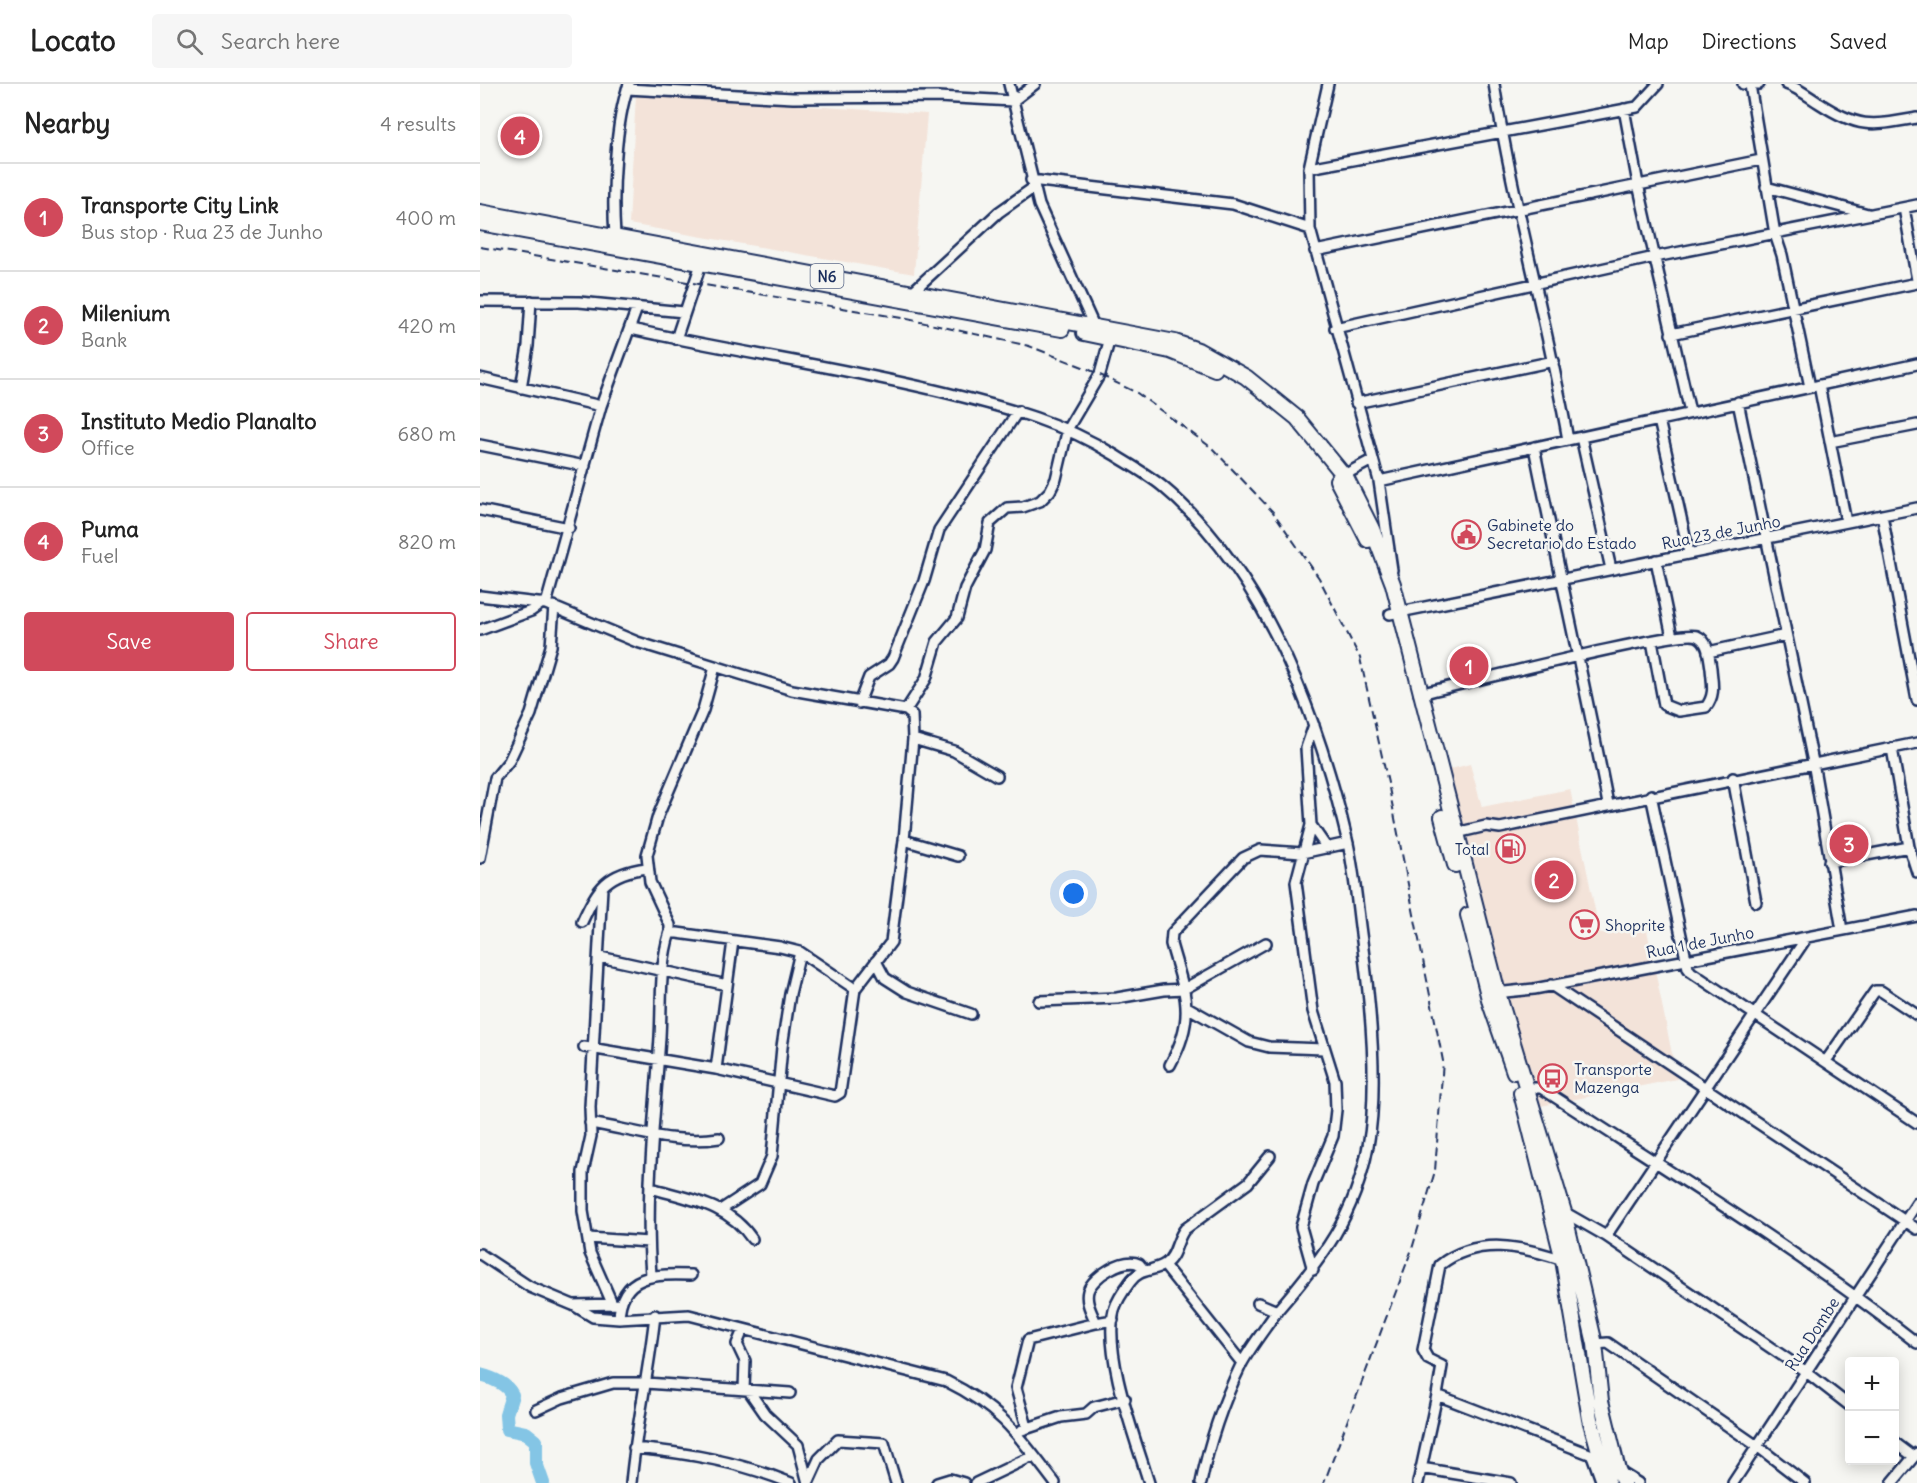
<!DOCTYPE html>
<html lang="en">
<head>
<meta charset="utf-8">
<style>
	body { margin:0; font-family:Delius,sans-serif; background:#f6f6f6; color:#222 }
	.controls { position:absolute; right:18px; bottom:18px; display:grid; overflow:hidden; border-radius:6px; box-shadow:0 3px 15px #0003 }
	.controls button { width:54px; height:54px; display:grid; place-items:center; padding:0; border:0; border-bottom:2px solid #e0e0e0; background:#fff; color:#222; font:30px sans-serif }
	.you { position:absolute; left:594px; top:810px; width:21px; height:21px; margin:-15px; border:4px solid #fff; border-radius:50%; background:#1a73e8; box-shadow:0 0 0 9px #1a73e833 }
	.badge { display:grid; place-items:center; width:39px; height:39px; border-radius:50%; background:#d1495b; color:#fff; font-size:20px; font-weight:700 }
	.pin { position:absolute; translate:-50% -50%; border:3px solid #fff; box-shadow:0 2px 6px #0006 }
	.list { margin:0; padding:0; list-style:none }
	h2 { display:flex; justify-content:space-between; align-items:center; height:78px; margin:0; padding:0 24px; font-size:26px }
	h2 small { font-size:20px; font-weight:400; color:#767676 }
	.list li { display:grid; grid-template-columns:39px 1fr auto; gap:18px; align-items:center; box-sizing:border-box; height:108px; padding:0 24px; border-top:2px solid #e0e0e0 }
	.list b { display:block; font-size:22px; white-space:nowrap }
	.list p { margin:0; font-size:20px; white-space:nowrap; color:#767676 }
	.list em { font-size:20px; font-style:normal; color:#767676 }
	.actions { display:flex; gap:12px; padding:18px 24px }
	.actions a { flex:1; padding:14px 0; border:2px solid #d1495b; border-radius:6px; text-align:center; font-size:21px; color:#d1495b }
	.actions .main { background:#d1495b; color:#fff }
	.icon { flex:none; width:33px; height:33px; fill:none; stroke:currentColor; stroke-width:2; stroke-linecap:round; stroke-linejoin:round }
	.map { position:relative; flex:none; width:1437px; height:1399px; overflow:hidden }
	header { display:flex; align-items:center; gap:36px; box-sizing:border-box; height:84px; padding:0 30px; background:#fff; border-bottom:2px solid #e0e0e0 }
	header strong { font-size:28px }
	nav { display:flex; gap:33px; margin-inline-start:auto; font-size:21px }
	.search { width:420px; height:54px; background:#f6f6f6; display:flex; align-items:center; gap:15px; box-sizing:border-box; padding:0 21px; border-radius:6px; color:#767676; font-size:22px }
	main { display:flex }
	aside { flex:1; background:#fff }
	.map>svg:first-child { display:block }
</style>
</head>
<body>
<header>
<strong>Locato</strong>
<div class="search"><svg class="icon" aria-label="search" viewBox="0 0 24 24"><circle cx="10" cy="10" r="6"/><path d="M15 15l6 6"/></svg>Search here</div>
<nav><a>Map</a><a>Directions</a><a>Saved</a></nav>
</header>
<main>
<aside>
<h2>Nearby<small>4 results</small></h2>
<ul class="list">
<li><span class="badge">1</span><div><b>Transporte City Link</b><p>Bus stop · Rua 23 de Junho</p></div><em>400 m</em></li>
<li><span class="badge">2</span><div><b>Milenium</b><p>Bank</p></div><em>420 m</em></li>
<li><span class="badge">3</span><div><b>Instituto Medio Planalto</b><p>Office</p></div><em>680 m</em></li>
<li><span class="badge">4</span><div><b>Puma</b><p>Fuel</p></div><em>820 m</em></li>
</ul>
<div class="actions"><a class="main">Save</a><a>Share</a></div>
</aside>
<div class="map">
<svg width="1437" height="1399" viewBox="0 0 1437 1399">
	<rect width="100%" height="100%" fill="#f6f6f2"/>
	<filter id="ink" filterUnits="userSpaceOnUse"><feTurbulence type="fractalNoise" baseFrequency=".0167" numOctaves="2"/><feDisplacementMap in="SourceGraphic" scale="12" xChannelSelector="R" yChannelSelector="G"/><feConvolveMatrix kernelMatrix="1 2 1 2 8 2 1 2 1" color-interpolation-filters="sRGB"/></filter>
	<g filter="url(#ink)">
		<!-- built -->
		<path fill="#f3e3d9" d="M156,10L447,30L434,190L149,140Z
			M990,680L1002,723L1090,705L1120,850L1166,841L1197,995L1056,1023L1049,1019L967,686Z"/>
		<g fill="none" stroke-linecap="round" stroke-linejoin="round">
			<!-- river -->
			<path stroke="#84c5e5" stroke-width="14" d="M0,1291C12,1294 27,1300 32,1311L26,1330L27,1345L46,1349L56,1357V1379L63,1399"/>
			<defs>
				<path id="minor" d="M529,0L559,121L614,242
					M848,0L829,84L830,145L899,397L912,486
					M1014,0C1033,120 1067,236 1088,356
					M1263,0H1279
					M1306,0C1318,4 1328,12 1339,19C1379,45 1391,42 1437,34
					M1270,1L1295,150L1302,171L1330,303
					M147,5L313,14L458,13L533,17L555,0
					M1144,25L1158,100L1210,328
					M829,84L1157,23L1178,0
					M551,96L753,120L830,145
					M1286,103L1388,130
					M1424,124L1437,196
					M135,151C132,112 135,37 149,0
					M835,167L1281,76
					M432,208L519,128L553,104
					M0,217L99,218L204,228
					M855,244L1175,173L1437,121
					M151,245C259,269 368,284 475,311C531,325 583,339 633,370C649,380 667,390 682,402C784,487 837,629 867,755C875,788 877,823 882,857C890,916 899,1004 888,1062C875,1133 842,1175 797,1227
					M1191,250L1437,199
					M196,255L221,180
					M0,294L121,322
					M1339,301L1366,438
					M41,304L48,262L51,217
					M1258,318L1333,678L1362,846
					M876,319L1074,277
					M1179,336L1209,469
					M1101,353L1131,485
					M1350,358L1437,341
					M0,361L105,382
					M1054,363C1078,483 1105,601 1128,720
					M864,391L892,376
					M899,397L1437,280
					M0,426L89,444
					M1402,431L1437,616
					M1176,476L1192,553
					M0,512L66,520L157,558L312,606L426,626L432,631L433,655L424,756L411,858L375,905
					M66,520L121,322L157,224
					M910,530L1437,424
					M0,546L51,527L62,519
					M1228,568L1306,551
					M939,610C976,602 1199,544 1217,552C1229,557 1229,573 1231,584C1232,599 1236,610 1226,623L1199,627L1184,621L1172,557
					M379,619L389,593L409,580L413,574L444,497L459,446L538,327
					M426,626L446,595L457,558L477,534L485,504L505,466L510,439L527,424L543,423L560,417L570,407L576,395L588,344L620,290L630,254
					M433,655L474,667L517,692
					M1412,664L1429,763L1437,788
					M1253,694L1276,818
					M1171,711L1208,884L1211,888L1437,1039
					M831,741L847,764
					M976,749L1006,742L1020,744L1437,659
					M424,756L478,772
					M0,774L15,694L29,677L51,630L71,562L74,522
					M1349,778L1429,763
					M122,804L110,1023L111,1052L103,1088V1127L110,1169L132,1219
					M102,838C118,803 127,789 167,784
					M120,873L247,901
					M396,877L405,894L427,908L491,930
					M1071,901L1437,1145
					M1015,909L1054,905L1437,832
					M559,917L637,914L684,906L704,905L786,859
					M707,923L769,958L789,963L844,965
					M104,963L236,985L355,1012L360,1009L375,905L320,868L300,863L190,848V841L170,798L167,771L178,732L223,626L235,583
					M1346,977L1395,907H1401L1437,931
					M690,981C717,932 705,910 691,860L692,849L763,774L780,766L822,769L868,759
					M236,985L253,857
					M1049,1004H1061C1188,1087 1318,1166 1437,1259
					M110,1039C153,1046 196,1061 239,1054
					M171,1104C208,1115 249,1120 272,1155
					M242,1125L280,1100L292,1072L302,963L310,910L320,868
					M1084,1128L1126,1152L1325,1287L1370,1322
					M1126,1152L1327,853
					M108,1154L169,1158
					M0,1170L50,1203L93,1221L113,1233L139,1235L209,1231L466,1297C521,1324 539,1352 575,1399
					M684,1181L762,1279
					M833,1186L821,1143L833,1100L853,1052L856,1026L855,997L833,927L816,798L831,741L826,664L834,641
					M171,1191C165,1111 175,1032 180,953C182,918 179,882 190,848
					M93,1221L138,1220
					M139,1235C140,1189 177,1190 211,1191
					M633,1236L616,1239C612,1229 605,1218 608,1207C613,1192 644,1173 659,1180L664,1186
					M263,1246L257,1260L265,1277L264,1306
					M1115,1260L1128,1259L1277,1362L1325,1399
					M269,1307L285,1330L318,1361L328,1399
					M957,1311L962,1282L948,1275L943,1266L960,1181C997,1152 1042,1162 1083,1176
					M56,1326L82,1314L133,1299H166L310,1309
					M547,1343L536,1304L548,1256L616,1239
					M542,1346L581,1333L606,1330L614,1323L645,1315
					M1414,1358L1434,1373
					M154,1364C210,1369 259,1378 311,1399
					M1117,1370L1112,1371L1122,1399
					M941,1384L1031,1399
					M1140,1388L1158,1399
					M151,1399C156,1343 169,1288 175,1231
					M328,1399L339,1375L358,1356L404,1359L416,1399
					M457,1399L470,1395L484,1399
					M496,1399L553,1372
					M669,1399C655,1353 623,1271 634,1226C637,1216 644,1206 650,1198C659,1184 674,1188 685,1180C697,1172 696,1155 705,1145L768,1099L790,1072
					M721,1399C729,1359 743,1318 761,1281C771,1262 785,1245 797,1227L778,1219
					M938,1399L957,1311L1112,1371
					M1253,1399L1437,1119
					M1412,1399L1437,1369"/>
				<path id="highway" d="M0,128L695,258L718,266L766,293L817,334L867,395L892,445L913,500L1018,909L1084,1128L1115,1260L1121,1317L1138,1386L1144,1399
					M0,139L582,245
					M604,249L690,267L735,285
					M857,396L888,456
					M962,733L975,781
					M988,831L1010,919L1034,988
					M1041,1009L1083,1176L1110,1335L1128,1399"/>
			</defs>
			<!-- minor casing -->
			<use href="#minor" stroke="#1b2f5e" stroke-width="14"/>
			<!-- highway casing -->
			<use href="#highway" stroke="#1b2f5e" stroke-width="18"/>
			<!-- minor -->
			<use href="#minor" stroke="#f6f6f2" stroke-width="9"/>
			<!-- highway -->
			<use href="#highway" stroke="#f6f6f2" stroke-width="14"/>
			<!-- rail -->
			<path stroke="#1b2f5e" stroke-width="2" stroke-dasharray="9 4.5" stroke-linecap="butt" d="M0,163L427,235L549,262L608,285L657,309L732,364L793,428L839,494L880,574L908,699L963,977L955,1087L932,1165L844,1399"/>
		</g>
	</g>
	<!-- icons -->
	<defs>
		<symbol id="civic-ring" viewBox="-11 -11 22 22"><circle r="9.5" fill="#f6f6f2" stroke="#d1495b" stroke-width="1.5"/><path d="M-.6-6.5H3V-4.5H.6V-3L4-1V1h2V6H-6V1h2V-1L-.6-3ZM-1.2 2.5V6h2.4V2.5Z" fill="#d1495b"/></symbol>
		<symbol id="fuel-ring" viewBox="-11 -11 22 22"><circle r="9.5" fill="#f6f6f2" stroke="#d1495b" stroke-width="1.5"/><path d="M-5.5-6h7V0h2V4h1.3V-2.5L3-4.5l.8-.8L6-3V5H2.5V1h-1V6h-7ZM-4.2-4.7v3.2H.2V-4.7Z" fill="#d1495b"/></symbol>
		<symbol id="supermarket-ring" viewBox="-11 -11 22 22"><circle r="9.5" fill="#f6f6f2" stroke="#d1495b" stroke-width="1.5"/><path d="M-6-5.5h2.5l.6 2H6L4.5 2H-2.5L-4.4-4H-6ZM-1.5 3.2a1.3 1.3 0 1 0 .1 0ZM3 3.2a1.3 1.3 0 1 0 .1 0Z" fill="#d1495b"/></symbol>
		<symbol id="bus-ring" viewBox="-11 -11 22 22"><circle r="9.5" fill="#f6f6f2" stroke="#d1495b" stroke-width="1.5"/><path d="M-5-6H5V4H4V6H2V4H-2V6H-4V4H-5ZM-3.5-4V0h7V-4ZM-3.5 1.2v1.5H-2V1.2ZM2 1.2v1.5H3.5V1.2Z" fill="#d1495b"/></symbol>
	</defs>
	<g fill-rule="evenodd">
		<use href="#civic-ring" x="970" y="434" width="33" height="33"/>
		<use href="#fuel-ring" x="1014" y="748" width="33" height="33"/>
		<use href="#supermarket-ring" x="1088" y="824" width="33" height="33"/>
		<use href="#bus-ring" x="1056" y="978" width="33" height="33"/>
	</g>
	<g text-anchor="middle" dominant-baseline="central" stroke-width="5" stroke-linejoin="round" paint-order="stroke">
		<!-- shield labels -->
		<rect fill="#f6f6f2" stroke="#5d6b8a" stroke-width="1.5" x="330.5" y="180" width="33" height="24" rx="4.5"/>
		<g font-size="15" font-weight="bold" fill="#1b2f5e">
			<text x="347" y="192">N6</text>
		</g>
		<!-- poi labels -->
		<g font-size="16" fill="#1b2f5e" stroke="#f6f6f2" text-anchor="start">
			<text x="1007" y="441">Gabinete do<tspan x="1007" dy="18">Secretario do Estado</tspan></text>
			<text x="1009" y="765" text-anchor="end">Total</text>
			<text x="1125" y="841">Shoprite</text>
			<text x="1094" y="985">Transporte<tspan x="1094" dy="18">Mazenga</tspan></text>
		</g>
		<!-- street labels -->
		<g font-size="16" fill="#1b2f5e" stroke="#f6f6f2">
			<text transform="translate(1241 448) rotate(-11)">Rua 23 de Junho</text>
			<text transform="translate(1220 858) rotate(-11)">Rua 1 de Junho</text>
			<text transform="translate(1332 1250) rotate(-57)">Rua Dombe</text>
		</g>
	</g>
</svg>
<div class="controls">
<button>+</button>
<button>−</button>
</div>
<div class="you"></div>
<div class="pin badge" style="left:989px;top:582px">1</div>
<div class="pin badge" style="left:1074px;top:796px">2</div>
<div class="pin badge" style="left:1369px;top:760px">3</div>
<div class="pin badge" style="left:40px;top:52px">4</div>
</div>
</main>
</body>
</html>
